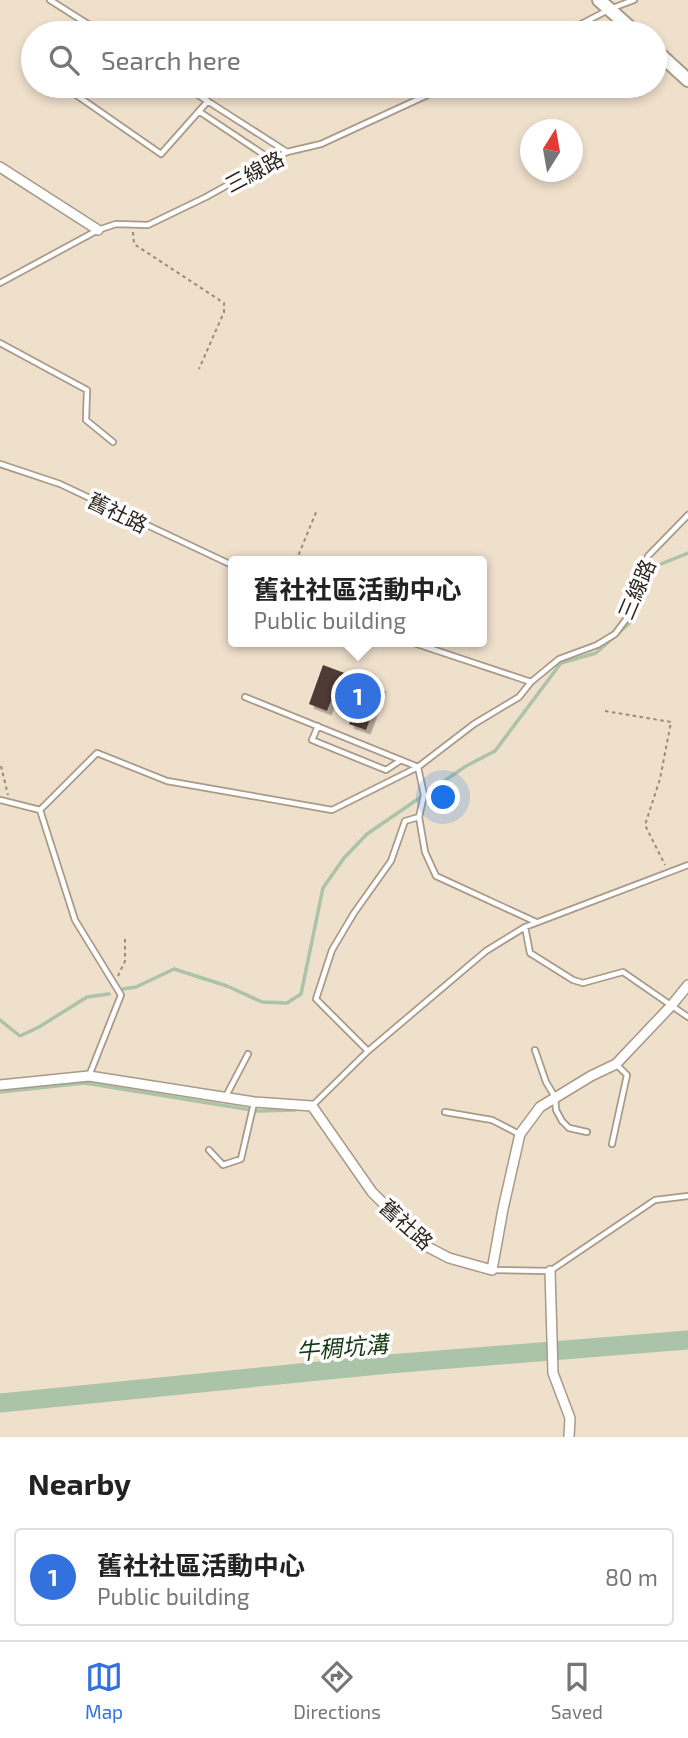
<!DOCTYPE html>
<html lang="en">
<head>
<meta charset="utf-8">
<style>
	body { margin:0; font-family:"Exo 2","Noto Sans TC",sans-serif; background:#f2f2f2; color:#222 }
	.compass { position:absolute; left:520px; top:119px; width:63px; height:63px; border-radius:50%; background:#fff; box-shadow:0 4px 10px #0003; rotate:11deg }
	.you { position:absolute; left:444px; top:798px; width:24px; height:24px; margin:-18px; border:5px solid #fff; border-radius:50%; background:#1a73e8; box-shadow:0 0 0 10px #1a73e833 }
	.badge { display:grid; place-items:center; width:46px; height:46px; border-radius:50%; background:#3271de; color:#fff; font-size:23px; font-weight:700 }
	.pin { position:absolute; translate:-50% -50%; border:4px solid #fff; box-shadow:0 2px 7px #0006 }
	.popup { position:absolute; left:228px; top:556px; width:259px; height:91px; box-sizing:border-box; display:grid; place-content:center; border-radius:7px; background:#fff; filter:drop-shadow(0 2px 5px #0005); font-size:23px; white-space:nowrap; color:#767676 }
	.popup b { font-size:26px; color:#222 }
	.popup::after { content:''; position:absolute; left:50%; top:100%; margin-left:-14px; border:14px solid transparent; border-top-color:#fff }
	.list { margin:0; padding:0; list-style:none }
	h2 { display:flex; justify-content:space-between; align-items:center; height:91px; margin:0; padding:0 28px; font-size:30px }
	h2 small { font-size:23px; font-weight:400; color:#767676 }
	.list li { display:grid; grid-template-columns:46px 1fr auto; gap:21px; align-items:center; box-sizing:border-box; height:98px; margin:0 14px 14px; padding:0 14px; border:2px solid #e0e0e0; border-radius:7px }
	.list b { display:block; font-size:26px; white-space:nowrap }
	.list p { margin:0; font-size:23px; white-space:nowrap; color:#767676 }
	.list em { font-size:23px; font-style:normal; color:#767676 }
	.icon { flex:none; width:38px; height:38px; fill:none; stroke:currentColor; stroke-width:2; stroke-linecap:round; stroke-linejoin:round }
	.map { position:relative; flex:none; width:688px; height:1437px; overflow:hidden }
	.search { position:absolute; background:#fff; box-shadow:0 4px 10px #0003; left:21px; right:21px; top:21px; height:77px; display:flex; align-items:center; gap:18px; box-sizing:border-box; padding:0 24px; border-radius:38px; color:#767676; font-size:26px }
	.sheet { height:203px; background:#fff }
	nav { display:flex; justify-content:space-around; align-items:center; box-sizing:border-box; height:98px; border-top:2px solid #e0e0e0; background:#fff; font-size:19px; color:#767676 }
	nav a { display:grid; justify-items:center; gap:4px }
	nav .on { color:#3271de }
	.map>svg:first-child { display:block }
</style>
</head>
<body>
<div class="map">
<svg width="688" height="1437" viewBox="0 0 688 1437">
	<defs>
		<filter id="shadow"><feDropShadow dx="4.5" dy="4.5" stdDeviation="0" flood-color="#0004"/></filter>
	</defs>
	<rect width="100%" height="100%" fill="#efe0cc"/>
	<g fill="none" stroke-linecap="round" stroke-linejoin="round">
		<!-- stream -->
		<path stroke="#abc3a8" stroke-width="3.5" d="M123,989L136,987L174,969L227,986L262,1002L287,1003L301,994L323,888L344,858L367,834L466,766L495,751L561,663L596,653L632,621L656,566L688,553
			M0,1020L20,1036L39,1027L87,997L109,994
			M0,1092L85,1083L258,1111L295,1110"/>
		<!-- river -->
		<path stroke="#abc3a8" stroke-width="19" d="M0,1403L389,1364L688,1340"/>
	</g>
	<!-- building -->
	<path fill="#4f3b34" filter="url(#shadow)" d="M323,665L382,687L366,730L349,724L355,709L343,704L331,701L327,711L309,704Z"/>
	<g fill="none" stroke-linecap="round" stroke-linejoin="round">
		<defs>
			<path id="lane" d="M50,0L102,33
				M564,33L610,9L634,0
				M72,86L69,90L161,154L208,101
				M184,86L287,152
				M200,112L272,160
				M0,283L98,230L116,224L148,225L206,197L287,152L321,144L447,86
				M0,343L87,390L86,420L113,442
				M0,464L60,484L234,566
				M411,642L531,682
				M245,697L418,767L424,795L419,817L425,852L436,876L536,922
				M318,726L312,740L386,770L401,760
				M0,800L40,810
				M525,927L530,953L573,980L583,983L623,972L688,1017
				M535,1050L546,1082L555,1097L556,1110L562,1121L569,1128L587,1132
				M368,1051L316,999L332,950L354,913L391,861L405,821L419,817
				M89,1076L121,995L75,920L40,810L97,753L167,781L332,810L418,767L474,724L519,697L531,682L559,659L597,645L615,634L630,614L648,556L688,515
				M226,1096L248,1054
				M313,1105L368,1051L486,951L525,927L688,865
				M445,1112L492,1120L519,1134
				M612,1144L627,1075L616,1064
				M209,1150L223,1165L241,1159L254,1103
				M492,1270L550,1271L655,1200L688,1196"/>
			<path id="street" d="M0,167L98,230
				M0,1085L89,1076L254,1102L312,1106L372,1192L426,1246L449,1258L492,1270L503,1209L520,1134L540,1107L591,1076L616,1064L671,1006L688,985
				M550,1271L553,1373L570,1418L569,1437"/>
			<path id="secondary" d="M599,0L636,33
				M655,50L688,80"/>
		</defs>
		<!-- lane casing -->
		<use href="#lane" stroke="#a99a88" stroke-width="8"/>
		<!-- street casing -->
		<use href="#street" stroke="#a99a88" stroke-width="12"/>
		<!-- secondary casing -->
		<use href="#secondary" stroke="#a99a88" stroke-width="16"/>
		<!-- path -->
		<path stroke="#968b7d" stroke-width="2" stroke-dasharray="3.5 3.5" stroke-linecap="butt" d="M133,232L134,244L224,303V312L199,369
			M296,561L317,510
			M605,711L671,722L660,779L645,825L665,865
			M1,766L8,795
			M118,976L125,961V938"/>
		<!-- lane -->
		<use href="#lane" stroke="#fff" stroke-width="4.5"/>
		<!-- street -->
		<use href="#street" stroke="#fff" stroke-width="9"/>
		<!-- secondary -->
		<use href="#secondary" stroke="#fff" stroke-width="12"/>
	</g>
	<g text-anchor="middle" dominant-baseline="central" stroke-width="7" stroke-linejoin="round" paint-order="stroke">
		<!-- street labels -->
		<g font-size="21" fill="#2d2720" stroke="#fff">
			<text transform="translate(254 171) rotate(-28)">三線路</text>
			<text transform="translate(118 512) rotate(26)">舊社路</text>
			<text transform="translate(636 589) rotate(-67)">三線路</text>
			<text transform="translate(407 1224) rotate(42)">舊社路</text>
		</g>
		<!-- water labels -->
		<g font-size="23" font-style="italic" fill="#153811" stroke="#fff">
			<text transform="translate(342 1347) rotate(-5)">牛稠坑溝</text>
		</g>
	</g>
</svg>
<svg class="compass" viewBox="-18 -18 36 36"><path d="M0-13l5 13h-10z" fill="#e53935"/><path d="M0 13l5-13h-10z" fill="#767676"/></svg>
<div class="you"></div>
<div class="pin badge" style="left:358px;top:696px">1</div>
<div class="popup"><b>舊社社區活動中心</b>Public building</div>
<div class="search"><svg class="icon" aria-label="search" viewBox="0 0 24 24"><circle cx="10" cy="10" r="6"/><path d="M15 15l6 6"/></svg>Search here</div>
</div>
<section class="sheet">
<h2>Nearby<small></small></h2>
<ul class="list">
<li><span class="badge">1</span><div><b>舊社社區活動中心</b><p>Public building</p></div><em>80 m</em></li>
</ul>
</section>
<nav>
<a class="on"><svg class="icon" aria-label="map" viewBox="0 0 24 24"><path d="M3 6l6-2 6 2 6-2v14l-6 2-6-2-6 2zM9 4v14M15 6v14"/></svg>Map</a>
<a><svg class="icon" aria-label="directions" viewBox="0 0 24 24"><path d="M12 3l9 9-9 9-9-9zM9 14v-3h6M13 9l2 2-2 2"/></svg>Directions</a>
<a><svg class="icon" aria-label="saved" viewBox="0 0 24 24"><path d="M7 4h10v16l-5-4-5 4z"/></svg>Saved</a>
</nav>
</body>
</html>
